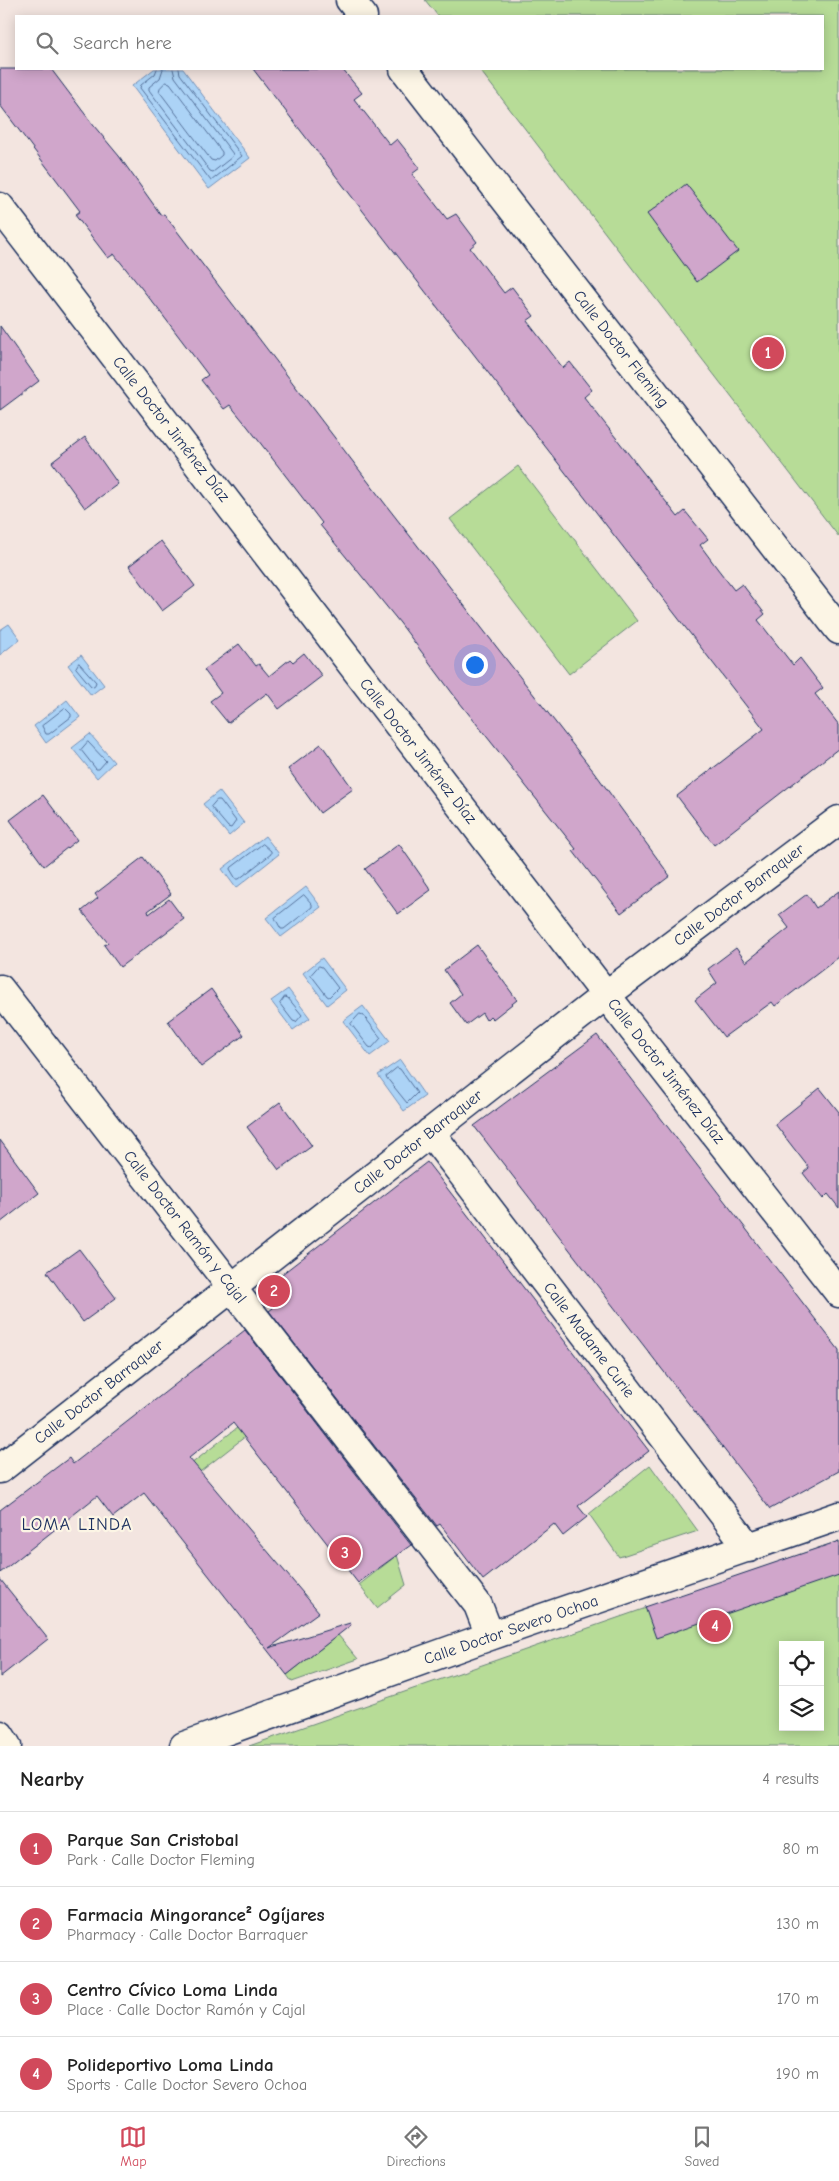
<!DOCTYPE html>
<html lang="en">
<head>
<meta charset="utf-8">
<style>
	body { margin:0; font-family:"Comic Neue",sans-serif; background:#f2f2f2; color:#222 }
	.controls { position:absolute; right:15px; bottom:15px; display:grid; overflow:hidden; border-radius:0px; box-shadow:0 2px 12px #0003 }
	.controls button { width:45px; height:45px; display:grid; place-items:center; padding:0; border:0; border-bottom:1px solid #e0e0e0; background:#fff; color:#222; font:25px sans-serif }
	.you { position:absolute; left:474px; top:664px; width:18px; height:18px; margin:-12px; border:4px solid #fff; border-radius:50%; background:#1a73e8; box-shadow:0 0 0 8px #1a73e833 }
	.badge { display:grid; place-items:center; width:32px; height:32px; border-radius:50%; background:#d1495b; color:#fff; font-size:16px; font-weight:700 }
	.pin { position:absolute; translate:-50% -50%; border:2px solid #fff; box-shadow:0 1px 5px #0006 }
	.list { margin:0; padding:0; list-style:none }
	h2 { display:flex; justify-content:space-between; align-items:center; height:65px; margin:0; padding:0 20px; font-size:21px }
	h2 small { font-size:16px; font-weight:400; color:#767676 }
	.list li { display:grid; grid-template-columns:32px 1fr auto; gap:15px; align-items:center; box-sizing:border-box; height:75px; padding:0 20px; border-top:1px solid #e0e0e0 }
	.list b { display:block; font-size:19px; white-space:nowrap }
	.list p { margin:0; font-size:16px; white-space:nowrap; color:#767676 }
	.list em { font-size:16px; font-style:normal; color:#767676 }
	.icon { flex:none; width:28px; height:28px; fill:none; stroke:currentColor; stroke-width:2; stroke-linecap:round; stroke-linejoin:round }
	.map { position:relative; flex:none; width:839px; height:1746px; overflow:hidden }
	.search { position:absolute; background:#fff; box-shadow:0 2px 12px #0003; left:15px; right:15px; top:15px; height:55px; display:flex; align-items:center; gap:12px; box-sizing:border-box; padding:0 18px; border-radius:0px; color:#767676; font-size:19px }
	.sheet { height:365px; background:#fff }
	nav { display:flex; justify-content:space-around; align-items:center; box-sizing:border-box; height:70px; border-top:1px solid #e0e0e0; background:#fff; font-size:14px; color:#767676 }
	nav a { display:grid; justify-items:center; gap:2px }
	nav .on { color:#d1495b }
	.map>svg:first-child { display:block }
</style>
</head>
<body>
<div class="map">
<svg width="839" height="1746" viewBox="0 0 839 1746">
	<rect width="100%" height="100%" fill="#f3e5e0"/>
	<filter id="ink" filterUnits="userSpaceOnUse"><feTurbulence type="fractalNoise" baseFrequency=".02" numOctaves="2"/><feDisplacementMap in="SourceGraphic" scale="10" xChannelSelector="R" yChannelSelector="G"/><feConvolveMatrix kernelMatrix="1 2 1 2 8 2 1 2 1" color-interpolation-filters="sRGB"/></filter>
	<g filter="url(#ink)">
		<!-- green -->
		<path fill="#b7dc97" stroke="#69867a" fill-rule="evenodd" d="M425,0H839V537L479,69H823V16H438Z
			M518,466L637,621L569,674L450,519Z
			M280,1394L287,1404L155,1507L148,1498Z
			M650,1465L698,1531L619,1557L589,1514Z
			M839,1541V1746H249ZM783,1645H820V1727H783Z
			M397,1555L406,1585L377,1608L359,1585Z
			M338,1635L358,1659L292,1682L287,1675Z"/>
		<!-- water -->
		<path fill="#acd3f6" stroke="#7291b9" d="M154,69H183L250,158L209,189L132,86Z
			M9,624L20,639L0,655V630Z
			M81,655L104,685L91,695L68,665Z
			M67,700L80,717L46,743L34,726Z
			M90,734L114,762L97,778L72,748Z
			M219,791L244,823L229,836L203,804Z
			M265,836L279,854L236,888L222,869Z
			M306,887L321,907L281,937L266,918Z
			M322,958L346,990L327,1005L303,973Z
			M288,989L310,1018L293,1030L271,1001Z
			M363,1006L390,1041L370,1056L343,1021Z
			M400,1060L425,1096L404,1111L378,1075Z"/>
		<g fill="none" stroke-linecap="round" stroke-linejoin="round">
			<!-- shore -->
			<path stroke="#55719b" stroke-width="1" d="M157,69L155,74L141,85L140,88L211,181L242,156L180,74L179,69
				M163,69L160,78L149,87V90L210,171L213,172L232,157L233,154L175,77L173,69
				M166,82L170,83L222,152V155L215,161L211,160L159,91L160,88Z
				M79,663L96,682L94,687L91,686L76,668Z
				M65,708L71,714V717L49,734H46L42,726Z
				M88,742L106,761L99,769H96L81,750Z
				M217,800H220L236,821L231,828L228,827L211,807Z
				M263,844L271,851V854L239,879H236L230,869Z
				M304,895L312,904V907L284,929H281L275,918Z
				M319,966L322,967L338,988L329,997L327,996L311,975Z
				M285,997L288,998L302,1015L296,1022L293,1021L280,1004Z
				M360,1014L363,1015L381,1038L372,1048L369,1047L351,1024Z
				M397,1068L400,1069L417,1093L407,1103L386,1077Z"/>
		</g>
		<!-- building -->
		<path fill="#d0a6cb" stroke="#1b2f5e" d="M0,69H51L94,126L119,156L161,215L164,214L389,509L598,777L670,876L621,913L573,851L576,849L456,698L400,623L320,525L322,523L248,427L230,405L224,409L201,380L208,375L158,309L114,254L108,258L75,215L80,211L0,105Z
			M253,69H342L362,93L354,99L390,145L397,139L420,168L412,174L447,219L456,214L477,242L470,248L504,293L512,287L534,316L527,321L563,368L570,362L592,390L584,397L678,517L685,511L708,539L700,545L717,568L734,590L742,584L765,614L758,620L775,642L793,665L800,658L823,688L815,694L839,725V748L714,845L677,796L764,729Z
			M686,184L738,251L697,282L647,214Z
			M0,326L39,381L0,410Z
			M85,437L118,484L85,508L52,462Z
			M161,541L195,586L162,611L129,566Z
			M239,644L256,666L259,664L269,676L290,659L293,662L304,653L322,676L279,709L267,693L228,723L210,701L221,693L204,670Z
			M321,744L353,789L320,813L288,769Z
			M43,795L77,840L44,866L10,820Z
			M399,844L431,890L398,914L365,869Z
			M143,857L171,894L148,911L149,914L169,899L184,919L120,967L104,945L108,943L82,911L98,898L95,894Z
			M839,891V957L775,1006L772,1002L724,1037L695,1000L717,983L708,969L736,948L746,962L789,928L779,915L807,894L816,908Z
			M477,945L517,1000L493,1019L490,1016L486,1020L482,1013L466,1025L450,1003L461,994L444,970Z
			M211,989L244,1035L201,1067L168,1021Z
			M597,1035L839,1350V1471L770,1509L474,1126Z
			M820,1088L839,1112V1208L828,1194L823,1199L803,1173L809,1168L775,1124Z
			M280,1102L312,1146L279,1170L247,1127Z
			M0,1140L39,1193L0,1223Z
			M427,1162L649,1451L578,1506L587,1517L563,1536L554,1524L483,1580L440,1524L437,1526L269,1311L273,1308L260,1291Z
			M79,1249L116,1298L83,1322L47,1272Z
			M245,1330L411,1545L358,1583L233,1423L189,1458L319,1612L269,1648L350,1623L351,1625L287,1675L144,1493L113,1517L97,1496L0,1573V1510L69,1458L73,1464Z
			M839,1541V1575L656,1638L645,1607Z
			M0,1579L48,1639L0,1677Z"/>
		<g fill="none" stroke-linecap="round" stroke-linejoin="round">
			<defs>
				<path id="street" d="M350,0L363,16
					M404,69L839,630
					M0,207L606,995L839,1293
					M0,989L478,1605L490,1636
					M430,1132L749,1548
					M0,1469L606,995L839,820
					M184,1746L490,1636L839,1516"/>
				<path id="secondary" d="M0,1735L7,1746"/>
			</defs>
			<!-- street casing -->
			<use href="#street" stroke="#1b2f5e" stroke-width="31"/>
			<!-- secondary casing -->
			<use href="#secondary" stroke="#1b2f5e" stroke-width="31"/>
			<!-- street -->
			<use href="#street" stroke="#fcf5e5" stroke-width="28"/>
			<!-- secondary -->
			<use href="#secondary" stroke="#fcf5e5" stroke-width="28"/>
		</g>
	</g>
	<g text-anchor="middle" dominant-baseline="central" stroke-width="4.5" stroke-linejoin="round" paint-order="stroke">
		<!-- street labels -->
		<g font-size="16" fill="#1b2f5e" stroke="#fcf5e5">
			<text transform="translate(621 349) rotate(52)">Calle Doctor Fleming</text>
			<text transform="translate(171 429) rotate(52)">Calle Doctor Jiménez Díaz</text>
			<text transform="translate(418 751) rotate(52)">Calle Doctor Jiménez Díaz</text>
			<text transform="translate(739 895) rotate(-37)">Calle Doctor Barraquer</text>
			<text transform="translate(666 1071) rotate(52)">Calle Doctor Jiménez Díaz</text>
			<text transform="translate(418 1142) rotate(-38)">Calle Doctor Barraquer</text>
			<text transform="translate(185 1227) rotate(52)">Calle Doctor Ramón y Cajal</text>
			<text transform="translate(589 1340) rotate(53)">Calle Madame Curie</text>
			<text transform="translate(99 1392) rotate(-38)">Calle Doctor Barraquer</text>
			<text transform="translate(511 1630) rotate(-19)">Calle Doctor Severo Ochoa</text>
		</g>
		<!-- neighbourhood labels -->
		<g font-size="18" letter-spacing="1" fill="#1b2f5e" stroke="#fcf5e5">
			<text x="77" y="1524">LOMA LINDA</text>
		</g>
	</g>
</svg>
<div class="controls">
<button><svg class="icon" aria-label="locate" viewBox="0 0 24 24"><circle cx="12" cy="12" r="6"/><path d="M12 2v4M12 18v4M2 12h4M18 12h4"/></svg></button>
<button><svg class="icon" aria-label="layers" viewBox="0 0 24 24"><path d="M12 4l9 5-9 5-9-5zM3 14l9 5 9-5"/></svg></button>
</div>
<div class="you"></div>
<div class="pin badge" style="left:768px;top:353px">1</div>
<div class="pin badge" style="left:274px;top:1291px">2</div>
<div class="pin badge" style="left:345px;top:1553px">3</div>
<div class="pin badge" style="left:715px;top:1626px">4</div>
<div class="search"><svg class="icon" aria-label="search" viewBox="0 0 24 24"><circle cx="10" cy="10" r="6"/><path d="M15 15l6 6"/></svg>Search here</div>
</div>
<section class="sheet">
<h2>Nearby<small>4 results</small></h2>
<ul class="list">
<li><span class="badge">1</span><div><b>Parque San Cristobal</b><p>Park · Calle Doctor Fleming</p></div><em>80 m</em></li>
<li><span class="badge">2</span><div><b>Farmacia Mingorance² Ogíjares</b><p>Pharmacy · Calle Doctor Barraquer</p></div><em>130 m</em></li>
<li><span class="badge">3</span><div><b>Centro Cívico Loma Linda</b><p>Place · Calle Doctor Ramón y Cajal</p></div><em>170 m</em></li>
<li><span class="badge">4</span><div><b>Polideportivo Loma Linda</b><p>Sports · Calle Doctor Severo Ochoa</p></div><em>190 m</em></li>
</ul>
</section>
<nav>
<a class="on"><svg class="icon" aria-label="map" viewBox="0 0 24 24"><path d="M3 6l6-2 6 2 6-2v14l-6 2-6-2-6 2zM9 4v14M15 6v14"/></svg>Map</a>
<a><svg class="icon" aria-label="directions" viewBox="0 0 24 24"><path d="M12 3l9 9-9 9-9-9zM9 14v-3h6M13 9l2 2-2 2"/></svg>Directions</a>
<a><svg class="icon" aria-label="saved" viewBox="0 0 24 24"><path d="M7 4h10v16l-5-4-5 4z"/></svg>Saved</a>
</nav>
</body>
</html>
